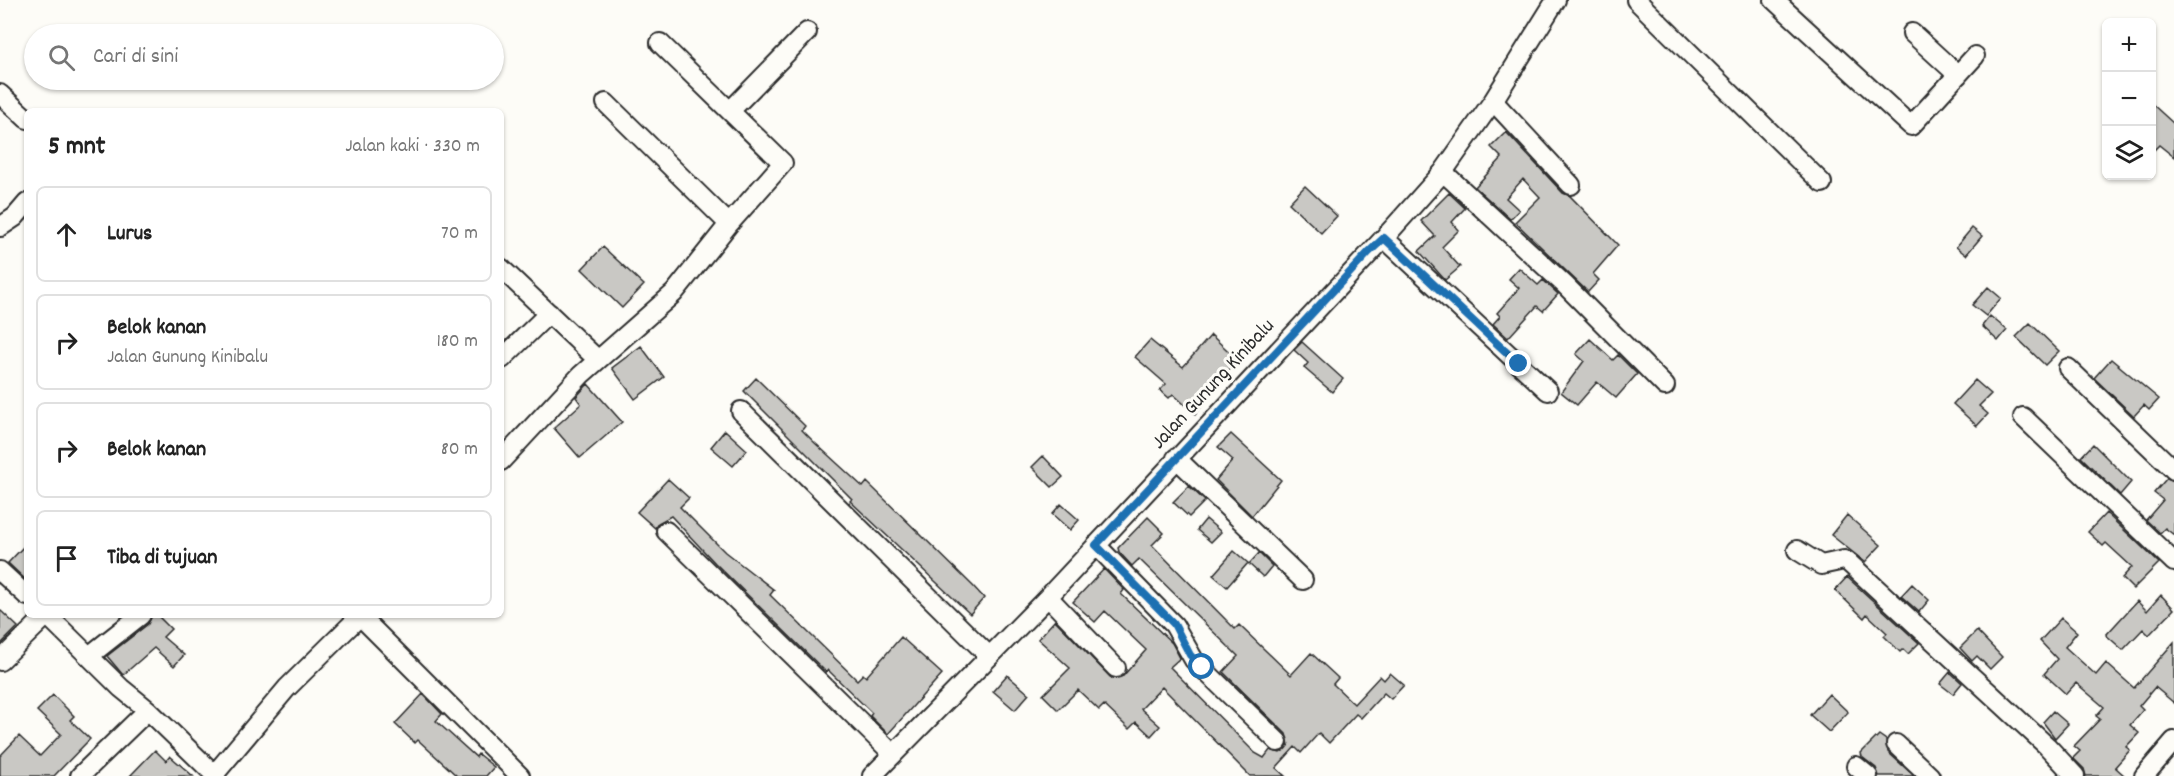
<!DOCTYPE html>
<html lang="id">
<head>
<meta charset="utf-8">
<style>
	body { margin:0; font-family:Dekko,sans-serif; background:#f2f2f2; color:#222 }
	.controls { position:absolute; right:18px; top:18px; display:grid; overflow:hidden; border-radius:9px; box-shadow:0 2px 4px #0004 }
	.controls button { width:54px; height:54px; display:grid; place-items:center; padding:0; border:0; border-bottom:2px solid #e0e0e0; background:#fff; color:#222; font:30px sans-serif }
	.stop { position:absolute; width:18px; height:18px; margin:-14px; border:4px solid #1f6fb2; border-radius:50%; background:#fff }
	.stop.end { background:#1f6fb2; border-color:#fff; box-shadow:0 2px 6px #0008 }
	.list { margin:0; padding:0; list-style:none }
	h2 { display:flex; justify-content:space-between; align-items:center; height:78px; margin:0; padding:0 24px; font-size:26px }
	h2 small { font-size:20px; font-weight:400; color:#767676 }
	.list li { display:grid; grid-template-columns:39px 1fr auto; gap:18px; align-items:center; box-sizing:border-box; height:96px; margin:0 12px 12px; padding:0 12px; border:2px solid #e0e0e0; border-radius:9px }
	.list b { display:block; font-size:22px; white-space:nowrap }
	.list p { margin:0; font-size:20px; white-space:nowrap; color:#767676 }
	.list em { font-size:20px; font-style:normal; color:#767676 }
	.icon { flex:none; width:33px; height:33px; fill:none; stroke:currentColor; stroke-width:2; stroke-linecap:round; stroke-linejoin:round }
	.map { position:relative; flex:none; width:2174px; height:776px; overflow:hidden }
	.search { position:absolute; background:#fff; box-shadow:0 2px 4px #0004; left:24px; top:24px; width:480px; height:66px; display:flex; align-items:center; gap:15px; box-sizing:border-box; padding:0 21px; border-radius:33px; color:#767676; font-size:22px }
	.panel { position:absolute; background:#fff; box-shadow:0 2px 4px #0004; left:24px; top:108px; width:480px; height:510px; border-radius:9px }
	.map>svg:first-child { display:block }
</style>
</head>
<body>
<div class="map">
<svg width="2174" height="776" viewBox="0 0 2174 776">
	<rect width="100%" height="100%" fill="#fdfcf7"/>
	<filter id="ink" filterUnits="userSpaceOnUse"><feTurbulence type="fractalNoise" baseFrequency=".0167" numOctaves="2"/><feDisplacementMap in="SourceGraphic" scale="12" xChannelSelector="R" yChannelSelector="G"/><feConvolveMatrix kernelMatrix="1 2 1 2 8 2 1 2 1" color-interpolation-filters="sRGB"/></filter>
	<g filter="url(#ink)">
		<!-- building -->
		<path fill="#c9c8c4" stroke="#2b2b2b" stroke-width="1.5" d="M2151,103L2174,124V157L2159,145L2151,153Z
			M1506,132L1563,193L1570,196L1618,245L1593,274L1599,280L1588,292L1515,222L1540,197L1523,179L1506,198L1519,210L1510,219L1475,187L1502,158L1491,147Z
			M1305,186L1337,216L1321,233L1289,203Z
			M1449,193L1465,208L1452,222L1459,230L1442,247L1460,267L1445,280L1419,251L1435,236L1421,221Z
			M1972,228L1982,236L1966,255L1956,247Z
			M603,247L644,285L622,308L582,269Z
			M1519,268L1538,285L1543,280L1558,294L1543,311L1537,306L1508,338L1493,324L1500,316L1497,313L1519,288L1509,279Z
			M1988,287L2001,298L1986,316L1972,305Z
			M1990,316L2007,330L1998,341L1982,326Z
			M2030,323L2059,351L2045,365L2016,337Z
			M1211,335L1237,359L1195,414L1173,394L1169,398L1160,390L1166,384L1135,357L1150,340L1183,367Z
			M1590,339L1613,360L1618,355L1637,374L1616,398L1597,382L1577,405L1561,392L1584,361L1576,354Z
			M1302,342L1343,379L1332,392L1304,368L1308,363L1294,350Z
			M641,346L664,377L635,399L612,368Z
			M2111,359L2159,399L2149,410L2144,405L2134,416L2094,378Z
			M756,378L805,426L802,430L815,443L863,487L867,482L973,586L984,598L970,614L850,501L852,499L744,391Z
			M1975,380L1991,394L1979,406L1988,414L1977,426L1953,404Z
			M588,384L622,422L580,458L554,428L581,404L576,397Z
			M725,430L747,450L733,466L711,447Z
			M1231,434L1281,480L1252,516L1216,480L1233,460L1218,447Z
			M2093,444L2131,482L2120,495L2081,457Z
			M1043,456L1063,477L1052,487L1032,467Z
			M2167,478L2174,481V535L2165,528L2160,533L2146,520L2163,500L2154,493Z
			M668,479L689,498L680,507L725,552L774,590L770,595L857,680L863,674L866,677L901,637L942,674L888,734L870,716L872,713L828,670L826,672L715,563L671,516L658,523L655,528L637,512Z
			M1189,486L1205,501L1189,517L1173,502Z
			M1061,504L1079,520L1070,530L1052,514Z
			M2106,513L2159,563L2133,589L2122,578L2132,567L2106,543L2103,546L2088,532Z
			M1847,515L1881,545L1865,562L1831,535Z
			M1148,517L1164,533L1152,545L1235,629L1239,625L1291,675L1311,653L1338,678L1333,684L1354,704L1380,676L1384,680L1390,673L1404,685L1391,699L1384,693L1361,718L1356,714L1329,743L1319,733L1301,753L1295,747L1276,768L1285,776H1250L1162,687L1141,709L1160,726L1151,736L1136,722L1129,729L1104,705L1099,710L1078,690L1058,710L1043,695L1070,668L1038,639L1055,620L1112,679L1123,676L1146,650L1105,611L1095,622L1073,602L1104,569L1124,590L1121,594L1172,643L1180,658L1170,667L1255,753L1264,758L1270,750L1280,753L1289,745L1286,734L1223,672L1238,656L1139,559L1132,566L1119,552L1118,548Z
			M1206,519L1221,532L1211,542L1197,530Z
			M27,543V581L8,563Z
			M1234,551L1248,563L1227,587L1213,575Z
			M1259,553L1272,566L1263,577L1249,564Z
			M1847,577L1919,643L1908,654L1903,649L1900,652L1884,636L1887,633L1867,614L1864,618L1835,590Z
			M1912,584L1929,600L1919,612L1901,596Z
			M2161,595L2174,609L2149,635L2143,629L2123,650L2106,635L2137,601L2147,611Z
			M0,610L18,627L0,645Z
			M152,615H157L171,629L163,637L184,655L174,666L154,648L123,675L107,656L148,624Z
			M2061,618L2077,632L2065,647L2096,675L2106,663L2134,688L2174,642V703L2155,687L2139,706L2143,710L2130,725L2139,733L2126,747L2130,750L2115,767L2125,776H2086L2084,769L2073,758L2080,751L2074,746L2100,719L2096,716L2104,707L2076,683L2066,694L2044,674L2057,659L2040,641Z
			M1977,631L2002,657L1990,669L1977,656L1972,661L1960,648Z
			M1950,672L1962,683L1953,694L1940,684Z
			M1007,675L1029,694L1015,710L993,691Z
			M423,694L442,714L436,721L476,757L478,754L494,767L486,776H457L418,740L415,743L395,724Z
			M1829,694L1848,712L1829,732L1810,715Z
			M53,695L74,716L70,720L90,739L54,776H0V756L19,736L40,756L61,734L37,711Z
			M2053,711L2068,724L2055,738L2043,722Z
			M1879,735L1886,740L1888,752L1914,776H1879L1876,768L1862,757L1861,753Z
			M155,750L166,761L170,756L193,776H130Z"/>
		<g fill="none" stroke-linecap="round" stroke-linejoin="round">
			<defs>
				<path id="street" d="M1636,0L1822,183
					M1774,0L1911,126L1975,56
					M1912,33L1958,75
					M660,43L783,163L729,224
					M0,94L27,119
					M1493,101L1571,185
					M730,111L807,32
					M1443,172L1565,285L1665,386
					M0,227L15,217L27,203
					M1384,238L1548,391
					M501,268L598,360
					M502,359L549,313
					M2068,368L2174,470
					M741,411L989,656
					M2023,417L2174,562
					M1176,458L1303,580
					M501,461L581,375L674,293L729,224L606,103
					M666,531L893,754
					M1096,545L1174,625L1194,660L1278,742
					M1797,550L1821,565L1844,560L1848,562L2047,746L2075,776
					M0,571L27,596
					M1048,597L1116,668
					M47,615L121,688L148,710L216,776
					M360,616L520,776
					M89,656L141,615
					M0,661L47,615
					M1896,744L1930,776
					M1856,766L1868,776
					M80,776L148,710
					M213,776L287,688L361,615
					M872,776L1048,597L1384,238L1443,172L1493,101L1556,0
					M2144,776L2174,741"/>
			</defs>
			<!-- street casing -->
			<use href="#street" stroke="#2b2b2b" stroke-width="22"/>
			<!-- street -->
			<use href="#street" stroke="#fdfcf7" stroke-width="18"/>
		</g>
	</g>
	<g fill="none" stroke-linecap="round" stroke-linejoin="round" filter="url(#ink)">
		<!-- route -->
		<path stroke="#1f6fb2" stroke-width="8" d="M1202,667L1190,655L1174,624L1096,545L1369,252L1384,238L1519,364"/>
	</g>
	<g text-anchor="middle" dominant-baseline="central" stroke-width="6" stroke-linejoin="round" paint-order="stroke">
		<!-- street labels -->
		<g font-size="21" fill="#2b2b2b" stroke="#fdfcf7">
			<text transform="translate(1214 385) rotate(-47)">Jalan Gunung Kinibalu</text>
		</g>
	</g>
</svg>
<div class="controls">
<button>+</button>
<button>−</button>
<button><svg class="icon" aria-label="layers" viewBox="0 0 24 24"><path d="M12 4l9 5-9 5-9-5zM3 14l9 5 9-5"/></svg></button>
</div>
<div class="stop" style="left:1202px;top:667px"></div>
<div class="stop end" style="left:1519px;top:364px"></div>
<div class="search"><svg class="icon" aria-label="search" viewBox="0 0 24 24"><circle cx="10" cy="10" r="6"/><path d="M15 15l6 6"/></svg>Cari di sini</div>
<section class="panel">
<h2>5 mnt<small>Jalan kaki · 330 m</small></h2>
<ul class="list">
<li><svg class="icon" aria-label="ahead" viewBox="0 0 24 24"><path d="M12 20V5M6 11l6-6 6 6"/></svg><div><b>Lurus</b></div><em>70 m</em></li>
<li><svg class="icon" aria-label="right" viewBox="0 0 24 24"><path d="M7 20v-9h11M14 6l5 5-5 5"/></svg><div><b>Belok kanan</b><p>Jalan Gunung Kinibalu</p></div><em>180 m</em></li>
<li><svg class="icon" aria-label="right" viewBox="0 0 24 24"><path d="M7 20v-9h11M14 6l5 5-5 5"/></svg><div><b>Belok kanan</b></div><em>80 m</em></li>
<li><svg class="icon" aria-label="arrive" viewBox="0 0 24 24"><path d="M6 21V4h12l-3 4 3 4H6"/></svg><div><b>Tiba di tujuan</b></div></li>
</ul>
</section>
</div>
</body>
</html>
